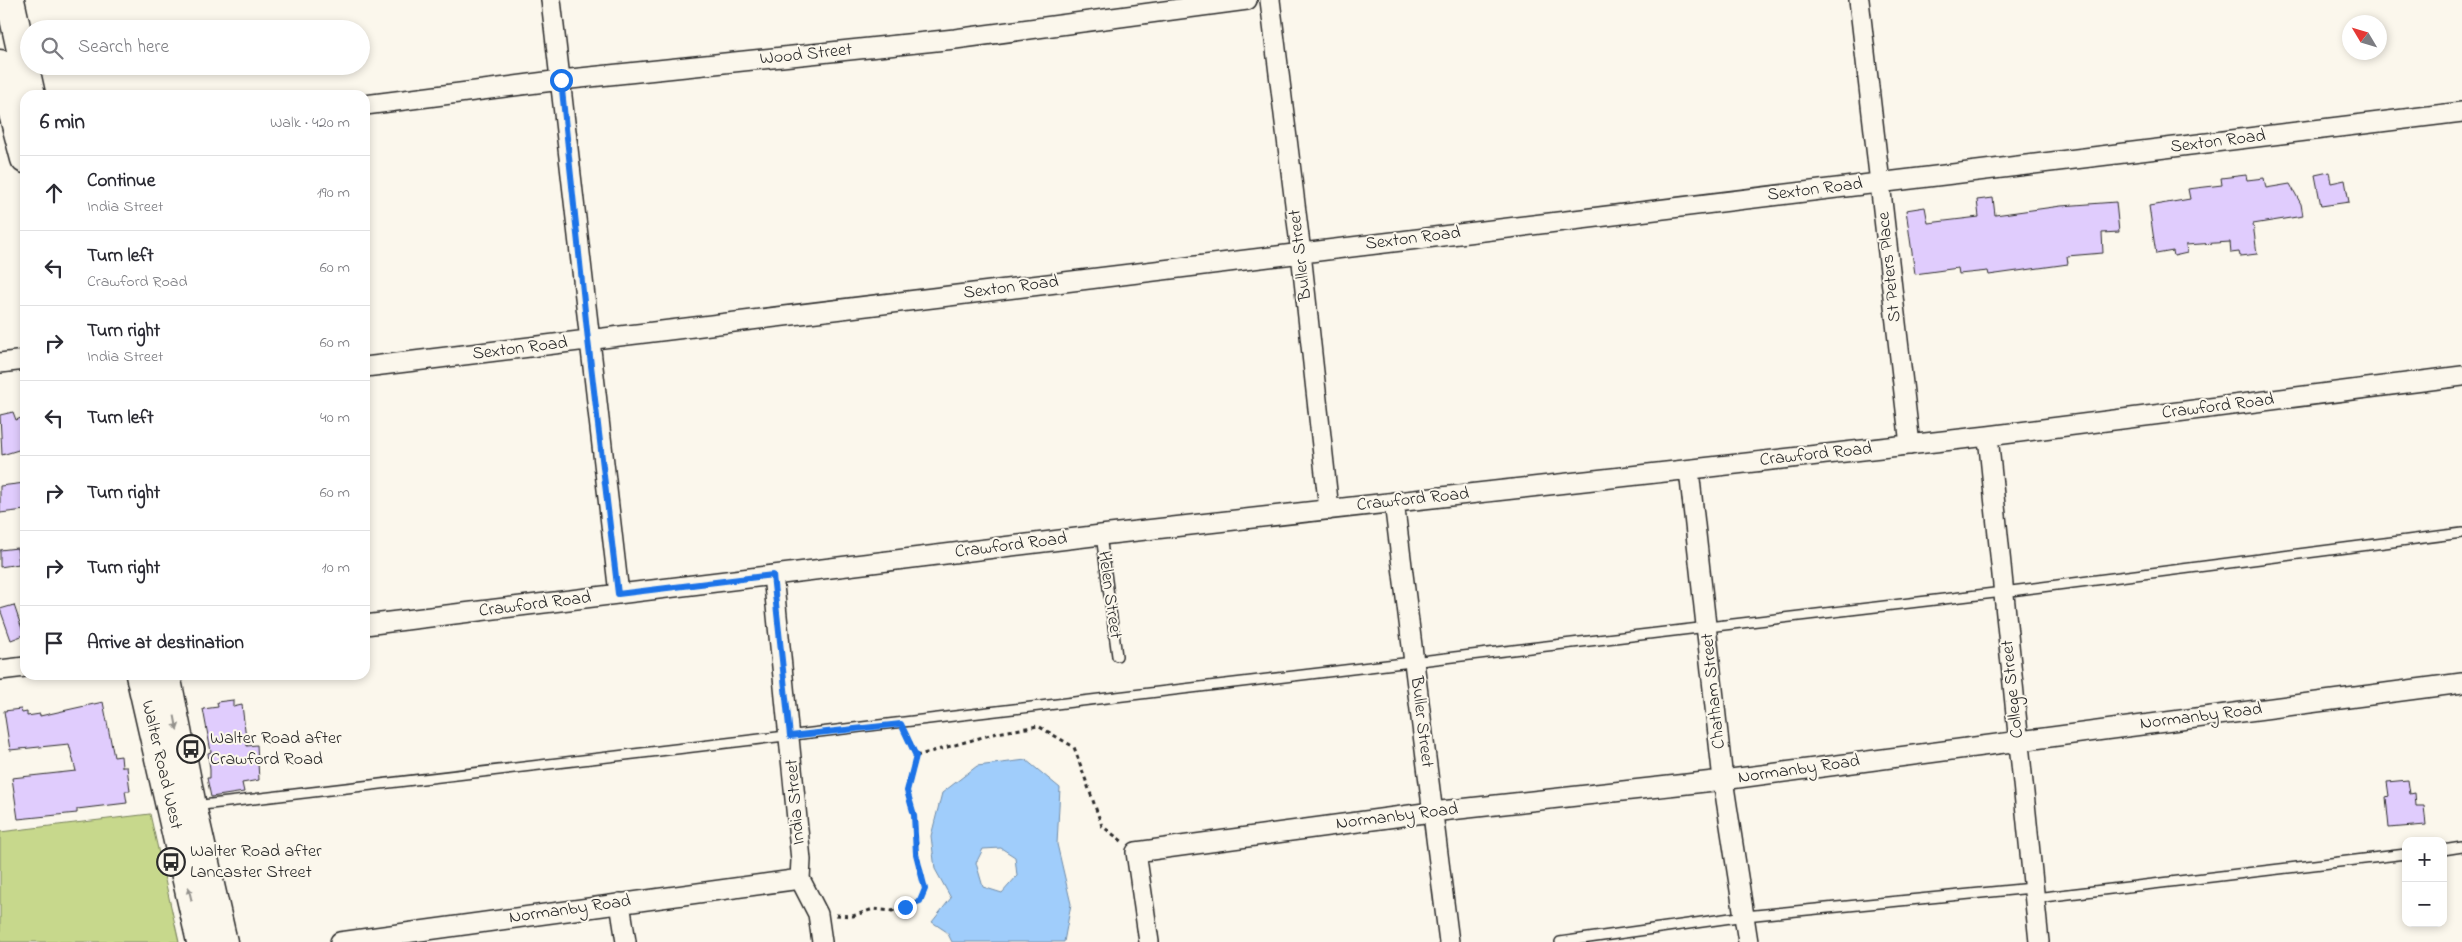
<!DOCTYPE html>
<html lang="en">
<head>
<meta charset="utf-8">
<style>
	body { margin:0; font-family:"Indie Flower",sans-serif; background:#f7f7f7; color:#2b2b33 }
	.controls { position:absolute; right:15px; bottom:15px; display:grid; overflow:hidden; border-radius:10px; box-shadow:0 2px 8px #0003 }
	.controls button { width:45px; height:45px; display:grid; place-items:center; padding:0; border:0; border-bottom:1px solid #e1e1e2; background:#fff; color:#2b2b33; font:25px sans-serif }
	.compass { position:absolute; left:2342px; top:15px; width:45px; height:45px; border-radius:50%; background:#fff; box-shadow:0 2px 8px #0003; rotate:308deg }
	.stop { position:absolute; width:15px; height:15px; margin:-11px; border:4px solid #1a73e8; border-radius:50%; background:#fff }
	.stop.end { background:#1a73e8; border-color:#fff; box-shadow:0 1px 5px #0008 }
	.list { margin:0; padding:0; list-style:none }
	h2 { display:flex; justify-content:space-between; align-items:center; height:65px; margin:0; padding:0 20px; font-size:21px }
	h2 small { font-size:16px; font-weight:400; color:#7c7c81 }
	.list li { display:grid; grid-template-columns:32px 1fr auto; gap:15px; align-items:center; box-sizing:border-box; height:75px; padding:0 20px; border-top:1px solid #e1e1e2 }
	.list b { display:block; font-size:19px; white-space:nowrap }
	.list p { margin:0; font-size:16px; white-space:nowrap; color:#7c7c81 }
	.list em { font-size:16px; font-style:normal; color:#7c7c81 }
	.icon { flex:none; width:28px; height:28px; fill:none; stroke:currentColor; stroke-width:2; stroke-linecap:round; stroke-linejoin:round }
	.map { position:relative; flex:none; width:2462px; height:942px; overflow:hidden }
	.search { position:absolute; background:#fff; box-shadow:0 2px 8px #0003; left:20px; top:20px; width:350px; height:55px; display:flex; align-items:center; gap:12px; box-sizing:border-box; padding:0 18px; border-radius:28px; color:#7c7c81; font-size:19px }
	.panel { position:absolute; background:#fff; box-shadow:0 2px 8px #0003; left:20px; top:90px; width:350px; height:590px; border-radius:15px }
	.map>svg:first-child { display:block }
</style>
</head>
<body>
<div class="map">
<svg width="2462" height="942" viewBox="0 0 2462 942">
	<rect width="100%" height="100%" fill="#fbf7ec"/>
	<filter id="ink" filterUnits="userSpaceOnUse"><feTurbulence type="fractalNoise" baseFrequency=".02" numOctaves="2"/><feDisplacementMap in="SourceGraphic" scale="10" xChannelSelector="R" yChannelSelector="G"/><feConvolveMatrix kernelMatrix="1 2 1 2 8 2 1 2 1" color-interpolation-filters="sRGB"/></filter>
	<g filter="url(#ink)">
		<!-- green -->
		<path fill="#c7d88c" stroke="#79825c" d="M150,814L179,942H0V832Z"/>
		<!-- water -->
		<path fill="#a0cdfb" stroke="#718ca8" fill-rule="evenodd" d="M1026,760L1060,788L1057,844L1071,904L1064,942H952L947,932L932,922L951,898L935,869L931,836L942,793L977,766ZM1001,848L1015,857L1017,876L1002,893L983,887L976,863L983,849Z"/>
		<!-- building -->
		<path fill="#e0ccfd" stroke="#2b2b2b" d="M2329,172L2331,183L2345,180L2349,202L2321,206L2315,175Z
			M2246,175L2247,180L2264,178L2266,188L2290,184L2301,204L2303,216L2253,224L2257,254L2240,256L2239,252L2231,253L2230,242L2186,245L2187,253L2174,256L2173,251L2156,254L2149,206L2190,199L2188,189L2222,185L2221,178Z
			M1993,198L1995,215L2061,206L2116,202L2119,232L2102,233L2103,253L2067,256L2068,264L1989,275L1988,271L1959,274L1958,268L1915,274L1906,210L1925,207L1928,223L1979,217L1977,200Z
			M13,412L16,420L21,418L25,432V448L2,455L0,415Z
			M25,483V510L0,513V486Z
			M17,548L19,564L0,567V550Z
			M14,605L24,635L11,640L0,609Z
			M233,700V707L242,705L247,746L257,745L259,780L242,783L244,792L211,797L207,778H210V770L208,753L211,752L203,709L218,707L217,702Z
			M103,702L114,757L121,756L122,767H127L130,791H125L127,803L77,809V813L18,819L12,778L76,771L69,744L10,750L4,711L21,709L22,713L27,712V716L40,714V716Z
			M2408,780L2410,794L2415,793L2416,806H2424L2426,825L2389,828L2386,797L2389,796L2387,782Z"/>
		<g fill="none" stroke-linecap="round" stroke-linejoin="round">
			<defs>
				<path id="service" d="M1101,535L1117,656
					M194,806L2003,592L2462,533
					M2443,850L2462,847
					M2035,898L2406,854
					M1560,942L1745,916L2032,888"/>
				<path id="minor" d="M551,0L619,594
					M1270,0L1301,253L1329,510
					M1859,0L1910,445
					M365,105L561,80L955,39L1247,0
					M0,363L25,360
					M365,367L2462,112
					M1988,436L2039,942
					M1689,470L1723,780L1748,942
					M1394,502L1449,942
					M773,575L801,860L800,879
					M365,625L1101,535L1988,436L2462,376
					M0,670L25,667
					M800,879L818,914L822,942
					M620,903L626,942
					M340,942L800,879
					M1149,942L1136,852L1432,812L1723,780L2462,683"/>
				<path id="primary" d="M10,0L31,95
					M0,64L25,159
					M140,675L201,942
					M166,675L192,806L223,942"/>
			</defs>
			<!-- service casing -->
			<use href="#service" stroke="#2b2b2b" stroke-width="12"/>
			<!-- minor casing -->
			<use href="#minor" stroke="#2b2b2b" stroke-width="22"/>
			<!-- primary casing -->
			<use href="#primary" stroke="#2b2b2b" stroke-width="31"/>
			<!-- path -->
			<path stroke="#2b2b2b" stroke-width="3" stroke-dasharray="4 4" stroke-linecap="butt" d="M916,756L997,733L1038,726L1074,747L1102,826L1123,842
				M836,915L853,916L873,909L892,911L920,901L925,889L917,854L914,815L907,791L916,756L906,733"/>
			<!-- service -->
			<use href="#service" stroke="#fbf7ec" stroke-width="9"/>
			<!-- minor -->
			<use href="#minor" stroke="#fbf7ec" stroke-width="19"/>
			<!-- primary -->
			<use href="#primary" stroke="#fbf7ec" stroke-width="28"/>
		</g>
		<!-- one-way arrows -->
		<defs><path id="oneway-solid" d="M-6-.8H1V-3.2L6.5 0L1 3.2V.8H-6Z" transform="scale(1.25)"/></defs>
		<g fill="#93918c">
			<use href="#oneway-solid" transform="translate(176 723) rotate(79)"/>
			<use href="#oneway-solid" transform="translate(190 894) rotate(-103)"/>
		</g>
	</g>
	<g fill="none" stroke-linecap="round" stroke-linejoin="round" filter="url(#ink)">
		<!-- route -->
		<path stroke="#1a73e8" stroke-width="6" d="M561,80L588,340L618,594L773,575L790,736L901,724L916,756L907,791L914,815L916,854L925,889L920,901L905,907"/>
	</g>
	<!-- icons -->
	<defs>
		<symbol id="bus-ring" viewBox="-11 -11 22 22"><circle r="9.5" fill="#fbf7ec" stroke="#2b2b2b" stroke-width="1.5"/><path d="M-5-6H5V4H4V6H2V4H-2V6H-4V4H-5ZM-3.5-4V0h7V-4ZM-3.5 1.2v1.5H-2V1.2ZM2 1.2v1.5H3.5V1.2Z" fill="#2b2b2b"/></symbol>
	</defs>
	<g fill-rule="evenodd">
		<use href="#bus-ring" x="175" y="733" width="32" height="32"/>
		<use href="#bus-ring" x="155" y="846" width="32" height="32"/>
	</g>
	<g text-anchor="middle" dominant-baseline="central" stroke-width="4" stroke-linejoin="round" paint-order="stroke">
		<!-- street labels -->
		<g font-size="18" fill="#2b2b2b" stroke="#fbf7ec">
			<text transform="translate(806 55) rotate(-6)">Wood Street</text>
			<text transform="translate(2218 142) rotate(-7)">Sexton Road</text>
			<text transform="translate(1815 190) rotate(-7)">Sexton Road</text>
			<text transform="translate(1413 239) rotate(-7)">Sexton Road</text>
			<text transform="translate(1301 255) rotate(-97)">Buller Street</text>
			<text transform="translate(1890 267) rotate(-96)">St Peters Place</text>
			<text transform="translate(1011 288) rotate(-7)">Sexton Road</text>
			<text transform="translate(520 349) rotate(-7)">Sexton Road</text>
			<text transform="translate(2218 407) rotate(-7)">Crawford Road</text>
			<text transform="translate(1816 455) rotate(-6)">Crawford Road</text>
			<text transform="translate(1413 500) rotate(-6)">Crawford Road</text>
			<text transform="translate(1011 546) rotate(-7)">Crawford Road</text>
			<text transform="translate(1109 595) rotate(82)">Helen Street</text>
			<text transform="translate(535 605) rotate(-7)">Crawford Road</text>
			<text transform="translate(2013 689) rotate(-96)">College Street</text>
			<text transform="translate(1714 691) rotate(-96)">Chatham Street</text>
			<text transform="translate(2201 717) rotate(-7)">Normanby Road</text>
			<text transform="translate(1421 722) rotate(83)">Buller Street</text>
			<text transform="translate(161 765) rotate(77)">Walter Road West</text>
			<text transform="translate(1799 770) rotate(-8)">Normanby Road</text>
			<text transform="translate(796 802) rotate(-95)">India Street</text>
			<text transform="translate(1397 817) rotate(-7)">Normanby Road</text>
			<text transform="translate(570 910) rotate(-8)">Normanby Road</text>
		</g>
		<!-- poi labels -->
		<g font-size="18" fill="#2b2b2b" stroke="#fbf7ec" text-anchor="start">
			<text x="210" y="739">Walter Road after<tspan x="210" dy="21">Crawford Road</tspan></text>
			<text x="190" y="852">Walter Road after<tspan x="190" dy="21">Lancaster Street</tspan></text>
		</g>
	</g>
</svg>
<div class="controls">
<button>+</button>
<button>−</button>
</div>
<svg class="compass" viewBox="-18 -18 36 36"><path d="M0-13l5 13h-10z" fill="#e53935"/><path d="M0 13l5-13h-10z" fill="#7c7c81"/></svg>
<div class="stop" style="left:561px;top:80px"></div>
<div class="stop end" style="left:905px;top:907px"></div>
<div class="search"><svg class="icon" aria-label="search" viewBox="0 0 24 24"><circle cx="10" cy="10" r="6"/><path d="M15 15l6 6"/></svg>Search here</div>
<section class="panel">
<h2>6 min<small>Walk · 420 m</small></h2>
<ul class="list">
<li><svg class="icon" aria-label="ahead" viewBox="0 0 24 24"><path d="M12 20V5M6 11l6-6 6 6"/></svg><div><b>Continue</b><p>India Street</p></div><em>190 m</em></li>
<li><svg class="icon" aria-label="left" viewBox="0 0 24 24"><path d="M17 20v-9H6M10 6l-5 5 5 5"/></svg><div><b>Turn left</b><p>Crawford Road</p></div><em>60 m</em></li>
<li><svg class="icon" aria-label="right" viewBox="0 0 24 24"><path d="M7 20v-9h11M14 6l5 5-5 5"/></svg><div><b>Turn right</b><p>India Street</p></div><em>60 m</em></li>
<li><svg class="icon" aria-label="left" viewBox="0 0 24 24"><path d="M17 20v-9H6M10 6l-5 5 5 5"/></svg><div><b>Turn left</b></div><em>40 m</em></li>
<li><svg class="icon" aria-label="right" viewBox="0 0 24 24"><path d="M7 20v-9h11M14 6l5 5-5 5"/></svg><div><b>Turn right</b></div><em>60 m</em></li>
<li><svg class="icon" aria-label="right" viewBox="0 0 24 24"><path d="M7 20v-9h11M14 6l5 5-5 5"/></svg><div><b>Turn right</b></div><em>10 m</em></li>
<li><svg class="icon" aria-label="arrive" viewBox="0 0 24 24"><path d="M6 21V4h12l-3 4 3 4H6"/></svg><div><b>Arrive at destination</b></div></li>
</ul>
</section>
</div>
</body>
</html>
